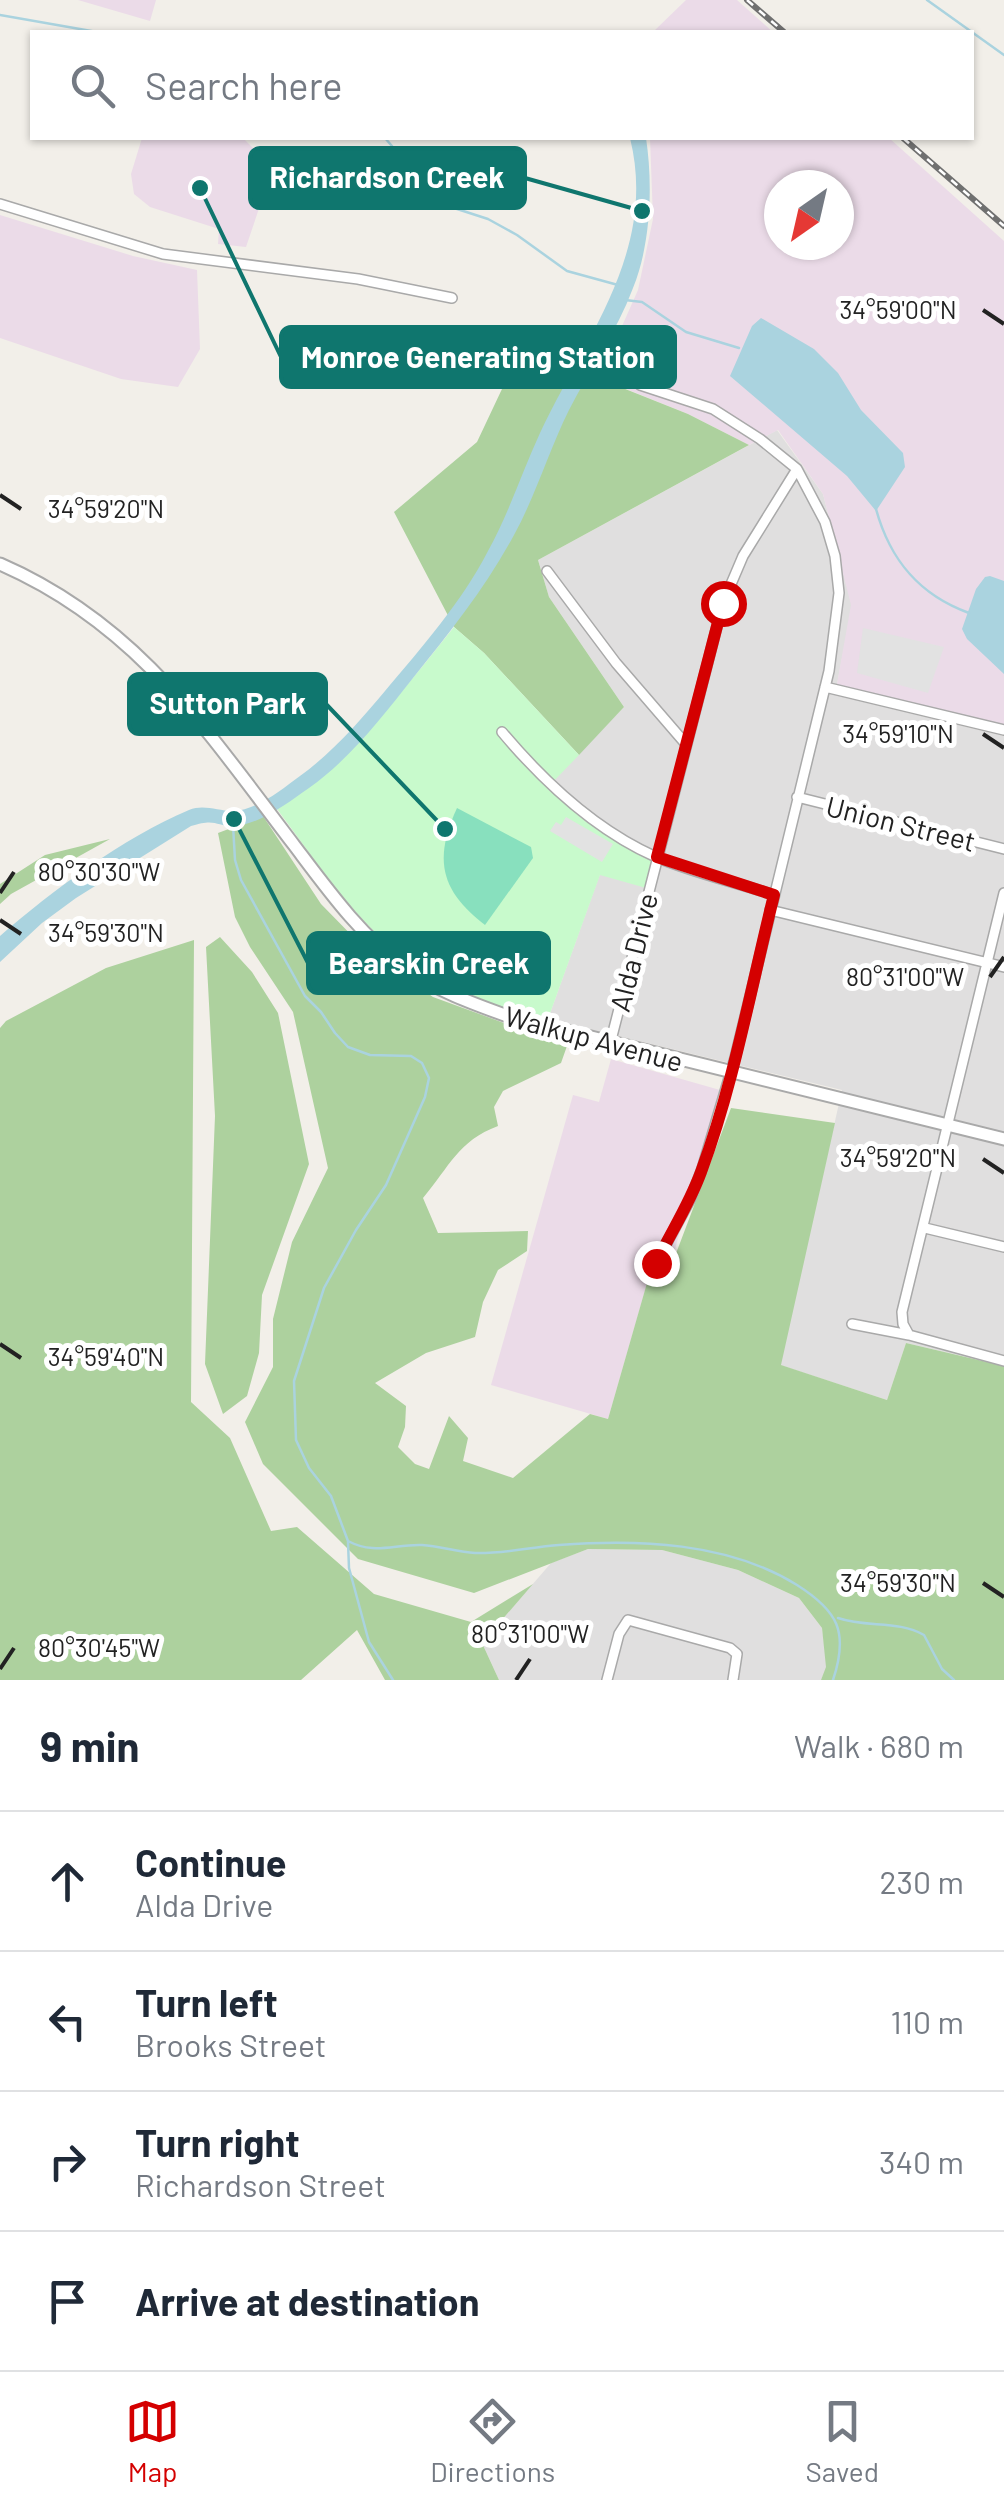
<!DOCTYPE html>
<html lang="en">
<head>
<meta charset="utf-8">
<style>
	body { margin:0; font-family:Barlow,sans-serif; background:#f6f6f7; color:#1f2937 }
	.compass { position:absolute; left:764px; top:170px; width:90px; height:90px; border-radius:50%; background:#fff; box-shadow:0 2px 8px #0004; rotate:214deg }
	.stop { position:absolute; width:30px; height:30px; margin:-22px; border:8px solid #d40000; border-radius:50%; background:#fff }
	.stop.end { background:#d40000; border-color:#fff; box-shadow:0 2px 10px #0008 }
	.list { margin:0; padding:0; list-style:none }
	h2 { display:flex; justify-content:space-between; align-items:center; height:130px; margin:0; padding:0 40px; font-size:42px }
	h2 small { font-size:32px; font-weight:400; color:#747a83 }
	.list li { display:grid; grid-template-columns:65px 1fr auto; gap:30px; align-items:center; box-sizing:border-box; height:140px; padding:0 40px; border-top:2px solid #e0e1e3 }
	.list b { display:block; font-size:38px; white-space:nowrap }
	.list p { margin:0; font-size:32px; white-space:nowrap; color:#747a83 }
	.list em { font-size:32px; font-style:normal; color:#747a83 }
	.icon { flex:none; width:55px; height:55px; fill:none; stroke:currentColor; stroke-width:2; stroke-linecap:round; stroke-linejoin:round }
	.map { position:relative; flex:none; width:1004px; height:1680px; overflow:hidden }
	.search { position:absolute; background:#fff; box-shadow:0 2px 8px #0004; left:30px; right:30px; top:30px; height:110px; display:flex; align-items:center; gap:25px; box-sizing:border-box; padding:0 35px; border-radius:0px; color:#747a83; font-size:38px }
	.sheet { height:690px; background:#fff }
	nav { display:flex; justify-content:space-around; align-items:center; box-sizing:border-box; height:140px; border-top:2px solid #e0e1e3; background:#fff; font-size:28px; color:#747a83 }
	nav a { display:grid; justify-items:center; gap:5px }
	nav .on { color:#d40000 }
	.map>svg:first-child { display:block }
</style>
</head>
<body>
<div class="map">
<svg width="1004" height="1680" viewBox="0 0 1004 1680">
	<rect width="100%" height="100%" fill="#f2efe9"/>
	<!-- residential -->
	<path fill="#e0dfdf" d="M777,430L823,494L852,606L835,695L1004,736V1366L906,1343L887,1400L780,1365L842,1090L548,1019L600,874L652,860L585,821L546,788L624,707L549,597L538,560Z
		M588,1549L662,1550L738,1570L799,1598L822,1628L827,1667L821,1680H499L482,1643L551,1563Z"/>
	<!-- industrial -->
	<path fill="#ebdbe8" fill-rule="evenodd" d="M78,0H156L150,21Z
		M686,0H737L773,32H653Z
		M142,138H243L260,155L268,182L246,247L218,244L219,229L150,207L134,194L131,174Z
		M650,138H889L1004,241V733L835,695L851,605L823,494L778,430L749,445L688,414L599,378L638,290L653,219ZM779,185H839V245H779Z
		M0,215L133,256L197,270L200,349L178,387L121,379L0,338Z
		M611,1059L720,1090L666,1281L649,1277L608,1419L491,1385L573,1095L599,1102Z"/>
	<!-- forest -->
	<path fill="#add19e" d="M535,353L688,414L749,445L538,560L549,597L624,707L579,755L484,653L454,627L394,512L477,442L510,372L524,379Z
		M263,816L321,904L368,952L433,997L567,1046L561,1063L503,1091L494,1107L498,1126C458,1141 450,1166 423,1198L438,1233L528,1231L527,1251L498,1270L483,1302L475,1337L426,1353L375,1383L406,1406L405,1427L398,1447L415,1464L429,1469L449,1416L468,1438L463,1461L513,1478L590,1414L608,1419L649,1276L666,1280L731,1108L835,1123L781,1365L887,1400L906,1343L1004,1366V1680H821L826,1667L822,1628L799,1598L738,1570L662,1550L588,1549L474,1593L358,1559L263,1464L245,1422L273,1367V1319L292,1242L328,1168L293,1012L250,947L235,917L218,833Z
		M110,839L11,894L0,904V884L45,855Z
		M220,937L252,972L278,1013L309,1164L262,1295L259,1353L247,1396L223,1414L205,1364L215,1116L206,947Z
		M194,940L191,1402L230,1438L271,1531L297,1527L374,1594L471,1622L533,1584L482,1643L499,1680H385L357,1630L301,1680H0V1028L6,1021L106,968Z"/>
	<!-- park -->
	<path fill="#c8facc" d="M454,627L484,653L579,755L547,788L585,821L652,860L646,888L600,875L548,1019C527,1013 502,1010 481,1001C377,957 341,895 277,809C350,761 400,694 454,627Z"/>
	<!-- pitch -->
	<path fill="#88e0be" d="M457,808L531,847L533,858L485,925C441,891 433,860 457,808Z"/>
	<!-- parking -->
	<path fill="#e2e2e2" d="M863,628L944,647L928,693L857,673Z
		M566,817L613,844L602,862L550,831L556,822L561,825Z"/>
	<!-- water -->
	<path fill="#aad3df" d="M630,138H646C653,184 651,244 633,288C617,331 590,369 569,410C549,450 536,495 514,535C486,587 450,632 413,678C382,717 350,759 309,788C289,802 259,825 234,826C215,826 216,818 191,826L76,898L42,923L0,962V936C53,890 123,838 189,810C204,804 217,811 233,811C257,810 281,790 300,776C333,752 359,722 385,691C422,647 461,603 488,551C509,513 522,472 540,433C585,337 658,251 630,138Z
		M761,318L814,349L838,373L861,410L903,453L905,467L876,511L847,476L730,376L752,326Z
		M990,576L1004,581V674L967,639L962,629L976,589L985,577Z"/>
	<g fill="none" stroke-linecap="round" stroke-linejoin="round">
		<!-- stream -->
		<path stroke="#aad3df" stroke-width="2.5" d="M927,0L1004,55
			M0,15L97,32
			M385,138L436,197L454,208L488,219L517,235L567,271L618,285
			M625,300L642,302L686,332L739,348
			M876,509C890,560 919,595 969,613
			M233,825L235,860L241,880L305,996L321,1012L335,1033L348,1047L370,1055L411,1056L422,1063L429,1078L425,1097L386,1185L356,1230L324,1288L294,1381L296,1440L309,1468L331,1496L348,1541C374,1555 394,1544 422,1545C440,1546 457,1552 475,1553C503,1554 531,1547 559,1545C638,1539 728,1542 797,1585C838,1611 849,1632 833,1680
			M348,1542L349,1568L369,1642L393,1680
			M838,1618C867,1628 898,1620 924,1635L942,1669L954,1680"/>
		<defs>
			<path id="minor" d="M0,204L163,254L358,279L452,298
				M640,385L713,409L760,439L797,469L825,522L835,556L839,593L829,671L735,1058L702,1169L690,1200L656,1263
				M547,571L616,663L685,743
				M825,687L1004,730
				M502,732C545,783 595,830 656,857C694,873 735,882 774,895
				M797,797L1004,849
				M770,910L1004,967
				M610,1044L723,603L743,556L797,469
				M925,1228L1004,1247
				M852,1324L909,1335L1004,1361
				M909,1335L903,1324L902,1312L1004,893
				M607,1680L619,1634L628,1620L730,1648L737,1654L733,1680"/>
			<path id="tertiary" d="M0,564C138,624 206,730 294,845C328,890 360,935 406,969C437,991 474,1004 510,1017L1004,1139"/>
		</defs>
		<!-- minor casing -->
		<use href="#minor" stroke="#a9a9a9" stroke-width="12"/>
		<!-- tertiary casing -->
		<use href="#tertiary" stroke="#a9a9a9" stroke-width="15"/>
		<!-- minor -->
		<use href="#minor" stroke="#fff" stroke-width="9"/>
		<!-- tertiary -->
		<use href="#tertiary" stroke="#fff" stroke-width="11"/>
		<defs>
			<path id="rail" d="M747,0L784,32
				M903,138L1004,226"/>
		</defs>
		<!-- rail casing -->
		<use href="#rail" stroke="#707070" stroke-width="6"/>
		<!-- rail -->
		<use href="#rail" stroke="#fff" stroke-width="2.5" stroke-dasharray="8" stroke-linecap="butt"/>
	</g>
	<g fill="none" stroke-linecap="round" stroke-linejoin="round">
		<!-- route -->
		<path stroke="#d40000" stroke-width="12" d="M656,1263C671,1232 689,1205 701,1172C734,1083 751,987 774,895L657,857L723,603"/>
	</g>
	<!-- ticks -->
	<path fill="none" stroke="#222" stroke-width="4" d="M983,310L1004,324M0,495L21,509M983,734L1004,748M0,893L14,872M0,920L21,934M990,977L1004,957M983,1159L1004,1173M0,1344L21,1358M983,1583L1004,1597M0,1669L14,1648M516,1680L530,1659"/>
	<g text-anchor="middle" dominant-baseline="central" stroke-width="10" stroke-linejoin="round" paint-order="stroke">
		<!-- street labels -->
		<g font-size="28" fill="#222" stroke="#fff">
			<text transform="translate(901 823) rotate(14)">Union Street</text>
			<text transform="translate(633 952) rotate(-76)">Alda Drive</text>
			<text transform="translate(594 1038) rotate(15)">Walkup Avenue</text>
		</g>
	</g>
	<g font-size="25" text-anchor="middle" fill="#222" stroke="#fff" stroke-width="10" stroke-linejoin="round" paint-order="stroke">
		<text x="898" y="319">34°59'00"N</text>
		<text x="106" y="518">34°59'20"N</text>
		<text x="898" y="743">34°59'10"N</text>
		<text x="99" y="881">80°30'30"W</text>
		<text x="106" y="942">34°59'30"N</text>
		<text x="905" y="986">80°31'00"W</text>
		<text x="898" y="1167">34°59'20"N</text>
		<text x="106" y="1366">34°59'40"N</text>
		<text x="898" y="1592">34°59'30"N</text>
		<text x="530" y="1643">80°31'00"W</text>
		<text x="99" y="1657">80°30'45"W</text>
	</g>
	<!-- callouts -->
	<path fill="none" stroke="#0f766e" stroke-width="4" d="M642 211L525 178M200 188L281 357M445 829L326 704M234 819L308 963"/>
	<g fill="#0f766e" stroke="#fff" stroke-width="4">
		<circle cx="642" cy="211" r="10"/>
		<circle cx="200" cy="188" r="10"/>
		<circle cx="445" cy="829" r="10"/>
		<circle cx="234" cy="819" r="10"/>
	</g>
	<g fill="#0f766e" stroke="#0f766e" stroke-width="4">
		<rect x="250" y="148" width="275" height="60" rx="10"/>
		<rect x="281" y="327" width="394" height="60" rx="10"/>
		<rect x="129" y="674" width="197" height="60" rx="10"/>
		<rect x="308" y="933" width="241" height="60" rx="10"/>
	</g>
	<g font-size="30" text-anchor="middle" font-weight="bold" fill="#fff">
		<text x="387" y="188">Richardson Creek</text>
		<text x="478" y="368">Monroe Generating Station</text>
		<text x="228" y="714">Sutton Park</text>
		<text x="429" y="974">Bearskin Creek</text>
	</g>
</svg>
<svg class="compass" viewBox="-18 -18 36 36"><path d="M0-13l5 13h-10z" fill="#e53935"/><path d="M0 13l5-13h-10z" fill="#747a83"/></svg>
<div class="stop" style="left:723px;top:603px"></div>
<div class="stop end" style="left:656px;top:1263px"></div>
<div class="search"><svg class="icon" aria-label="search" viewBox="0 0 24 24"><circle cx="10" cy="10" r="6"/><path d="M15 15l6 6"/></svg>Search here</div>
</div>
<section class="sheet">
<h2>9 min<small>Walk · 680 m</small></h2>
<ul class="list">
<li><svg class="icon" aria-label="ahead" viewBox="0 0 24 24"><path d="M12 20V5M6 11l6-6 6 6"/></svg><div><b>Continue</b><p>Alda Drive</p></div><em>230 m</em></li>
<li><svg class="icon" aria-label="left" viewBox="0 0 24 24"><path d="M17 20v-9H6M10 6l-5 5 5 5"/></svg><div><b>Turn left</b><p>Brooks Street</p></div><em>110 m</em></li>
<li><svg class="icon" aria-label="right" viewBox="0 0 24 24"><path d="M7 20v-9h11M14 6l5 5-5 5"/></svg><div><b>Turn right</b><p>Richardson Street</p></div><em>340 m</em></li>
<li><svg class="icon" aria-label="arrive" viewBox="0 0 24 24"><path d="M6 21V4h12l-3 4 3 4H6"/></svg><div><b>Arrive at destination</b></div></li>
</ul>
</section>
<nav>
<a class="on"><svg class="icon" aria-label="map" viewBox="0 0 24 24"><path d="M3 6l6-2 6 2 6-2v14l-6 2-6-2-6 2zM9 4v14M15 6v14"/></svg>Map</a>
<a><svg class="icon" aria-label="directions" viewBox="0 0 24 24"><path d="M12 3l9 9-9 9-9-9zM9 14v-3h6M13 9l2 2-2 2"/></svg>Directions</a>
<a><svg class="icon" aria-label="saved" viewBox="0 0 24 24"><path d="M7 4h10v16l-5-4-5 4z"/></svg>Saved</a>
</nav>
</body>
</html>
